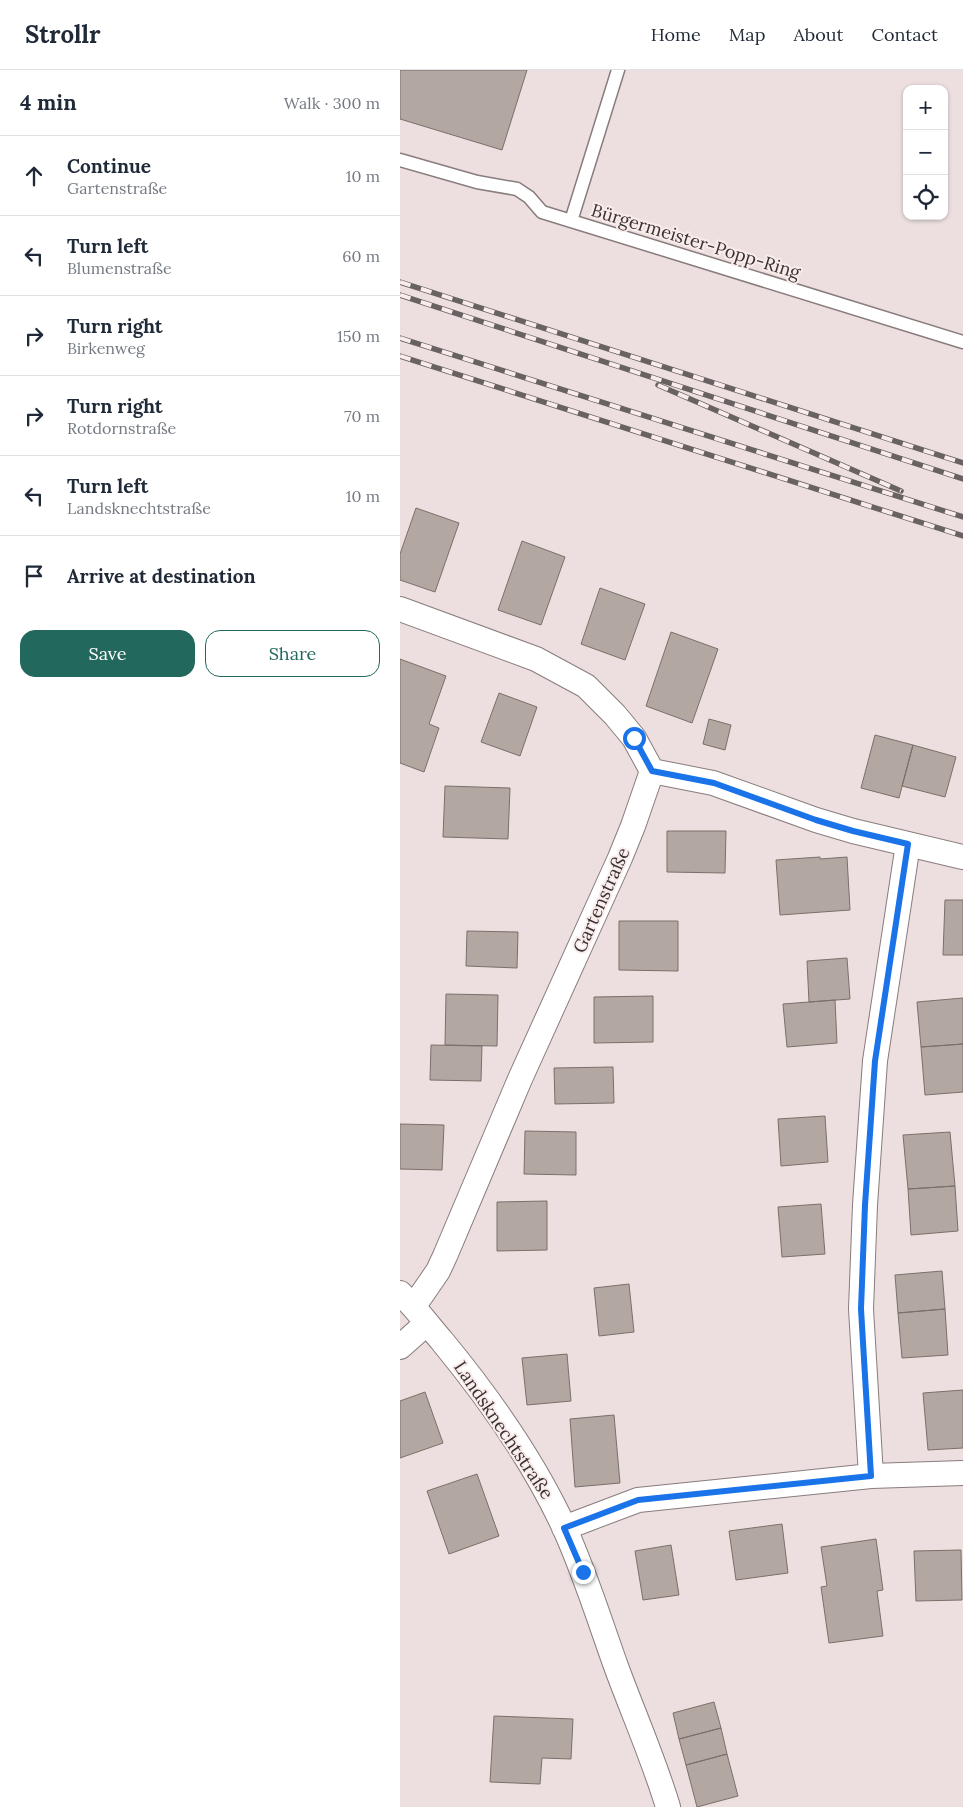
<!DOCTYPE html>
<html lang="en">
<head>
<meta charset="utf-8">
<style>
	body { margin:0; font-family:Lora,serif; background:#f2f2f3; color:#1f2937 }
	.controls { position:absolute; right:15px; top:15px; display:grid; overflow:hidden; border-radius:10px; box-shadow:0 1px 4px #0004 }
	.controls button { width:45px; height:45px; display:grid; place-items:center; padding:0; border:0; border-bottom:1px solid #e0e1e3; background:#fff; color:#1f2937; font:25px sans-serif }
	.stop { position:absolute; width:15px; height:15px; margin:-11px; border:4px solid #1a73e8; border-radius:50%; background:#fff }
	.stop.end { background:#1a73e8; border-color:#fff; box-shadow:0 1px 5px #0008 }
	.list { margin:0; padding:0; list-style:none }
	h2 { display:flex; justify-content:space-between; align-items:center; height:65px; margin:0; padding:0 20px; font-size:21px }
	h2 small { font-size:16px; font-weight:400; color:#747a83 }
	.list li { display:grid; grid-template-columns:32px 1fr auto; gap:15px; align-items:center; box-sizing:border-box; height:80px; padding:0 20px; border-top:1px solid #e0e1e3 }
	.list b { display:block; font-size:19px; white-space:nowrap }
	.list p { margin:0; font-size:16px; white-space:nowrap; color:#747a83 }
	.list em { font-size:16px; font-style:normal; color:#747a83 }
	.actions { display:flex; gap:10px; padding:15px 20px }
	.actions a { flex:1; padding:11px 0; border:1px solid #22685d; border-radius:15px; text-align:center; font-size:18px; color:#22685d }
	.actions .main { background:#22685d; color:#fff }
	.icon { flex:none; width:28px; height:28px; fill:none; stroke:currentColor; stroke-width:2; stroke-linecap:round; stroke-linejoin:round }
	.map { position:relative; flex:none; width:563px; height:1737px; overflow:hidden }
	header { display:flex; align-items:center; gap:30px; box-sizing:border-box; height:70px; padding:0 25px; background:#fff; border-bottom:1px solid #e0e1e3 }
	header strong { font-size:24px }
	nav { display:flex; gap:28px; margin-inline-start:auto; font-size:18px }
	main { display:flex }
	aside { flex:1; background:#fff }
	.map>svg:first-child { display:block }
</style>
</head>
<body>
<header>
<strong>Strollr</strong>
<nav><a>Home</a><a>Map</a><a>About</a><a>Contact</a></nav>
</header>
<main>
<aside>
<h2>4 min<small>Walk · 300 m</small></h2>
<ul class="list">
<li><svg class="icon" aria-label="ahead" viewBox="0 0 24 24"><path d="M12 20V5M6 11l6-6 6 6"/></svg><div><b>Continue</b><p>Gartenstraße</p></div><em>10 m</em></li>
<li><svg class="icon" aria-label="left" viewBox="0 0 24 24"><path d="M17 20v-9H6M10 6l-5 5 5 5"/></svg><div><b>Turn left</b><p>Blumenstraße</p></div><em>60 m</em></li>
<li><svg class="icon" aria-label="right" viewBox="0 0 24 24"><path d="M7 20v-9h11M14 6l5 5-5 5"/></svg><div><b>Turn right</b><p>Birkenweg</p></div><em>150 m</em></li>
<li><svg class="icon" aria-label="right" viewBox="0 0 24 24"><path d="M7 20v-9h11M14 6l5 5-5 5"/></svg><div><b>Turn right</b><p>Rotdornstraße</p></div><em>70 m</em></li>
<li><svg class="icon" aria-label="left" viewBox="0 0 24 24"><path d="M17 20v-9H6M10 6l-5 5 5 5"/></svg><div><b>Turn left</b><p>Landsknechtstraße</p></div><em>10 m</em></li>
<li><svg class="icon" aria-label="arrive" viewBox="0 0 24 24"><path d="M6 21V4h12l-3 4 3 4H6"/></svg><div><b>Arrive at destination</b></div></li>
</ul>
<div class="actions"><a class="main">Save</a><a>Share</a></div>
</aside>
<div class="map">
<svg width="563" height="1737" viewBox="0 0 563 1737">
	<rect width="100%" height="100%" fill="#eddfdf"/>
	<!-- building -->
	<path fill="#b2a7a1" stroke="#7a706a" d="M0,0H127L102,80L0,49Z
		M16,438L59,453L35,522L0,510V484Z
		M122,471L165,487L141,555L98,540Z
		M200,518L245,534L225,590L181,574Z
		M271,562L318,579L292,653L246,636Z
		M0,589L46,606L29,654L39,658L24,702L0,693Z
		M99,623L137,637L120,686L81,672Z
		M309,649L331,655L325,680L303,674Z
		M475,665L513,675L499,728L461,718Z
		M513,675L556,687L545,727L502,716Z
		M45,716L110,718L108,769L43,767Z
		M267,761H326L325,803L267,802Z
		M420,787V789L447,787L450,840L380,845L376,790Z
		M545,830H563V885H543Z
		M219,851H278V901L219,900Z
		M67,861L118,862L117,898L66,896Z
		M447,888L450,929L409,932L407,891Z
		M46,924L98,925L97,976L45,975Z
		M253,926V972L194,973V927Z
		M563,928V974L521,977L517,932Z
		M435,930L437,973L387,977L383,934Z
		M563,974V1022L525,1025L521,977Z
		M31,975L82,976L81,1011L30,1010Z
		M213,997L214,1033L155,1034L154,998Z
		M425,1046L428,1092L381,1096L378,1049Z
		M0,1054L44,1055L42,1100L0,1099Z
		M125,1061L176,1062V1105L124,1104Z
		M550,1062L555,1116L508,1119L503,1065Z
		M555,1116L558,1161L511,1165L508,1119Z
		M147,1131V1180L97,1181V1132Z
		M421,1134L425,1184L382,1187L378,1137Z
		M542,1201L545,1239L498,1243L495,1205Z
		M229,1214L234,1262L199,1266L194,1218Z
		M545,1239L548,1285L502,1288L498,1243Z
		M167,1284L171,1331L127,1335L122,1288Z
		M563,1320V1378L528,1380L523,1323Z
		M25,1322L43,1373L0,1388V1331Z
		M214,1345L220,1413L175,1417L170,1349Z
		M77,1404L99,1466L49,1484L27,1421Z
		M382,1454L388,1503L336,1510L329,1461Z
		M476,1469L483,1520L477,1521L483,1566L429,1573L421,1517L427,1516L421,1477Z
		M271,1475L279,1525L243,1530L235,1481Z
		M561,1480L562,1530L516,1531L514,1481Z
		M314,1632L321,1658L279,1669L273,1643Z
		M94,1646L173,1649L171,1689L142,1688L140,1714L90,1712Z
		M321,1658L327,1684L286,1695L279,1669Z
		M327,1684L338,1726L297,1737L286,1695Z"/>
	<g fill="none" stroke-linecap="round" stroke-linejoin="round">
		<defs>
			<path id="service" d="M0,90L77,112L117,119L129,127L142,142L563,272
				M171,151L218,0"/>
			<path id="minor" d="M0,539L136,589L186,616L215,645L234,668L252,701L233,756L220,788L120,1009L45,1186L38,1201L14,1236
				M252,701L313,713L416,750L453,761L563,787
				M0,1223C16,1238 28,1255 42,1271C89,1328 133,1390 164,1457C185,1503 200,1552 217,1599C234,1645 254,1690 268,1737
				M0,1277L27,1253
				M471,1406L461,1239L465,1135L475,991L508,774
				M164,1458L238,1430L471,1406L563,1403"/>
		</defs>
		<!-- service casing -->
		<use href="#service" stroke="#897c7c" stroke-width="15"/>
		<!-- minor casing -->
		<use href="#minor" stroke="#897c7c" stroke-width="26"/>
		<!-- service -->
		<use href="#service" stroke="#fff" stroke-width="12"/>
		<!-- minor -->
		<use href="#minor" stroke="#fff" stroke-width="24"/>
		<defs>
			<path id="rail" d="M0,212L563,393
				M0,225L563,409
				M0,268L563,447
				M0,286L563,466
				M258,315L501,421"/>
		</defs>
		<!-- rail casing -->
		<use href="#rail" stroke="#696262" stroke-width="5.5"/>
		<!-- rail -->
		<use href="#rail" stroke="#fbecec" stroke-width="4" stroke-dasharray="11" stroke-linecap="butt"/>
	</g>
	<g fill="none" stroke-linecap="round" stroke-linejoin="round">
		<!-- route -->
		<path stroke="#1a73e8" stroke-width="6" d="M183,1502L164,1458L238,1430L471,1406L461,1239L465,1135L475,991L508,774L453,761L416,750L314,713L252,701L234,668"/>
	</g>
	<g text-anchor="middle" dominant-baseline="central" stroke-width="4" stroke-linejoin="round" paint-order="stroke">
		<!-- street labels -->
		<g font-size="18" fill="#393434" stroke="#fbecec">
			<text transform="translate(296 171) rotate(17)">Bürgermeister-Popp-Ring</text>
			<text transform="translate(201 830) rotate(-66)">Gartenstraße</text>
			<text transform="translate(104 1360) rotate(56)">Landsknechtstraße</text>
		</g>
	</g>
</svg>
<div class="controls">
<button>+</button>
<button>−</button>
<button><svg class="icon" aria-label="locate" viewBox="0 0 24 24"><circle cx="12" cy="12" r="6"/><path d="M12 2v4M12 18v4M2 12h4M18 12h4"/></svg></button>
</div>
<div class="stop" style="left:234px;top:668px"></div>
<div class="stop end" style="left:183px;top:1502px"></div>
</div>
</main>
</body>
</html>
